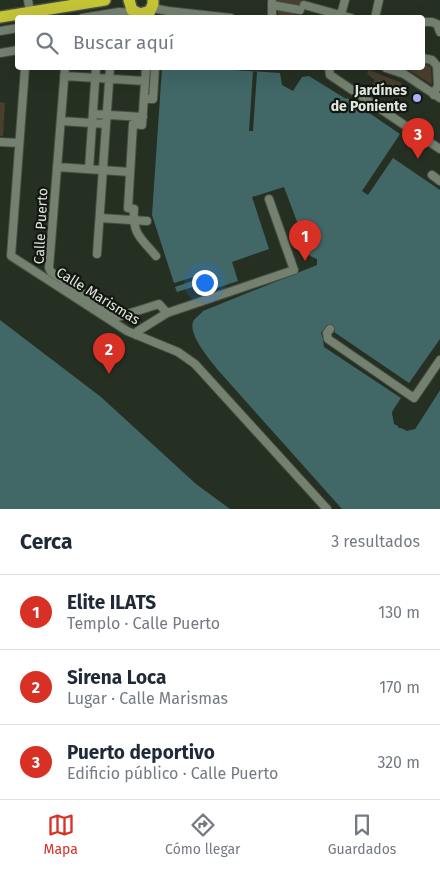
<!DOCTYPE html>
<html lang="es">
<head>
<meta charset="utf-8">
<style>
	body { margin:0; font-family:"Fira Sans",sans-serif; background:#f6f6f7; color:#1f2937 }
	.you { position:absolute; left:204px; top:282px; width:18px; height:18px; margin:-12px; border:4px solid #fff; border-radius:50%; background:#1a73e8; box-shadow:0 0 0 8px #1a73e833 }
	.badge { display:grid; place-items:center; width:32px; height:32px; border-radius:50%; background:#d93025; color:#fff; font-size:16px; font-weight:700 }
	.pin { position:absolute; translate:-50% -41px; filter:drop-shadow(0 1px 2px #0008) }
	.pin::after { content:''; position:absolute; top:26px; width:18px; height:15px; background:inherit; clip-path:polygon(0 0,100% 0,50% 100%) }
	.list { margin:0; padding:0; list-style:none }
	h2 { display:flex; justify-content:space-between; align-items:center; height:65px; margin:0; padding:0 20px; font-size:21px }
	h2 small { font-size:16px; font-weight:400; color:#747a83 }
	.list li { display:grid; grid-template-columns:32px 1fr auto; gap:15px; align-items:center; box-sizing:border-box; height:75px; padding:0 20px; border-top:1px solid #e0e1e3 }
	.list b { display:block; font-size:19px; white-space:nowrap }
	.list p { margin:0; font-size:16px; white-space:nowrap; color:#747a83 }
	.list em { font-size:16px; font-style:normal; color:#747a83 }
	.icon { flex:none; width:28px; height:28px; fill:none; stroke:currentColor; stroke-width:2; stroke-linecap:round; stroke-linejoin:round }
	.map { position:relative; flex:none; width:440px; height:509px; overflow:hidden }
	.search { position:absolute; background:#fff; box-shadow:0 5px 20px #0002; left:15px; right:15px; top:15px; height:55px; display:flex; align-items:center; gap:12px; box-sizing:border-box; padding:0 18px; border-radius:5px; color:#747a83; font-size:19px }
	.sheet { height:290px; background:#fff }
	nav { display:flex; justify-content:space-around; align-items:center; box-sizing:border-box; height:70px; border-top:1px solid #e0e1e3; background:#fff; font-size:14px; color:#747a83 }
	nav a { display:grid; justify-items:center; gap:2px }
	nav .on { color:#d93025 }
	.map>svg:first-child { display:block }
</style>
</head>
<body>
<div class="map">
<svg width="440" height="509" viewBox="0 0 440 509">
	<rect width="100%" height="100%" fill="#263022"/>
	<!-- green -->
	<path fill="#493f2e" d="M274,0H302L299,7L274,3Z
		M280,10L295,12L294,17L278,18V11Z
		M423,63L431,67L432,85L406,68H422Z
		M369,70L402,83L395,93L388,89L372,94L370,91L375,80L367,74Z
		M0,102L5,103L3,136H0Z"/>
	<!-- water -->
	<path fill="#416767" d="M162,68H201L280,73L282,85L293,91L302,77L309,76L346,99L347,98L400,134L362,191L368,195L393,158L440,190V339L409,383L334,332L335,330L327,325L321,333L325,344L402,398C391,413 389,413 399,428L415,429L440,390V509H342L217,369C210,359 186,333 194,320C196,317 201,314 203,311L317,265V259L310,256L284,187L252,197L269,249L232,262L238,281L199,294L196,286L177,292L175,287L195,280L194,277L174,283L152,215Z
		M0,320L101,397L196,484L230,509H0Z"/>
	<!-- pier -->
	<path fill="#263022" d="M253,71L257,72L253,131H249Z
		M323,340L404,396V399L394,413L396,423L400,426L407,428L413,427L440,387V390L415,429L407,431L394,424L392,412L401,398L324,347Z"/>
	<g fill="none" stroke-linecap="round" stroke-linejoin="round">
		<defs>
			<path id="minor" d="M28,0L29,6
				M272,2V18
				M272,5L300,10
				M304,5L351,18
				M152,8L168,11L231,18
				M82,18L119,12L137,13
				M340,18L345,0
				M375,18L379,0
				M422,22H432L437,24L440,32
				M0,31L18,28
				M0,53L18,50
				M422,58L432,60L437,66L438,86L435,91L434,95
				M25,68L11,256L127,331L178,352L195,364L327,509
				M65,68L49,268L51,272L118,317L159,304L167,313L294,270L269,199
				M146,68L142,125L133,124L128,208L134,209C132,234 141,238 156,256
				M329,68L330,75L440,149
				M386,68L404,74L440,98
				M64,76L145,81
				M144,99H153L155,68
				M93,114L143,117
				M61,121L106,124
				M0,142L19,143
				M57,167L130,172
				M89,169L96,68
				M432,175L440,181
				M100,218L147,221
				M97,254L110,68
				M330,329L327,333L328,339L414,398L440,360
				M136,335L138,331L167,313"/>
			<path id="highway" d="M129,0L132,10L140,14L150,11L153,4V0
				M0,17L105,0"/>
		</defs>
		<!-- minor casing -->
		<use href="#minor" stroke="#464e42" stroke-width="10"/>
		<!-- highway casing -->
		<use href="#highway" stroke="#464e42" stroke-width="14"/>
		<!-- minor -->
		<use href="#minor" stroke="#748070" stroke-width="8"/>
		<!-- highway -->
		<use href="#highway" stroke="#c4c437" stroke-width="11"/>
	</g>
	<!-- markers -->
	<circle fill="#acaffb" stroke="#121710" stroke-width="2" cx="417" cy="98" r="5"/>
	<g text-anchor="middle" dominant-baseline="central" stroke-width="4.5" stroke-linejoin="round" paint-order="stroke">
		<!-- poi labels -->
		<g font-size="14" font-weight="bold" fill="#e1e8df" stroke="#121710" text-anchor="end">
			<text x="407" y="90">Jardínes<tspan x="407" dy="16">de Poniente</tspan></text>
		</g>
		<!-- street labels -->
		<g font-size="14" fill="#e1e8df" stroke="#121710">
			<text transform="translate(41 226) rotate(-87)">Calle Puerto</text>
			<text transform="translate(98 296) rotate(32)">Calle Marismas</text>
		</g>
	</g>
</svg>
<div class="you"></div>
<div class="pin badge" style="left:305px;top:261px">1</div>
<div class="pin badge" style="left:109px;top:374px">2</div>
<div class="pin badge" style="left:418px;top:159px">3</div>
<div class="search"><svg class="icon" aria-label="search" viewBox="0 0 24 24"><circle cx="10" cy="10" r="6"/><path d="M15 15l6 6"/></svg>Buscar aquí</div>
</div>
<section class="sheet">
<h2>Cerca<small>3 resultados</small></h2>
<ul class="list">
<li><span class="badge">1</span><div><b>Elite ILATS</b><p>Templo · Calle Puerto</p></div><em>130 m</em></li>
<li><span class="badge">2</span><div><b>Sirena Loca</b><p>Lugar · Calle Marismas</p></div><em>170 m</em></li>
<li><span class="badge">3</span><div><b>Puerto deportivo</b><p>Edificio público · Calle Puerto</p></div><em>320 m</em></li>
</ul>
</section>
<nav>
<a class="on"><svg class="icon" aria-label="map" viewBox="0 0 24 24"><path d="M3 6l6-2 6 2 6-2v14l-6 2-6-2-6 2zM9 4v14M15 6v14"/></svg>Mapa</a>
<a><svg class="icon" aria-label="directions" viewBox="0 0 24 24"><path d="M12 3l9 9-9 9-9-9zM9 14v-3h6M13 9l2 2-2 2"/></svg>Cómo llegar</a>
<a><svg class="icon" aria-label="saved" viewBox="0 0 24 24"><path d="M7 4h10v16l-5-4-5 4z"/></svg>Guardados</a>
</nav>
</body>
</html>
